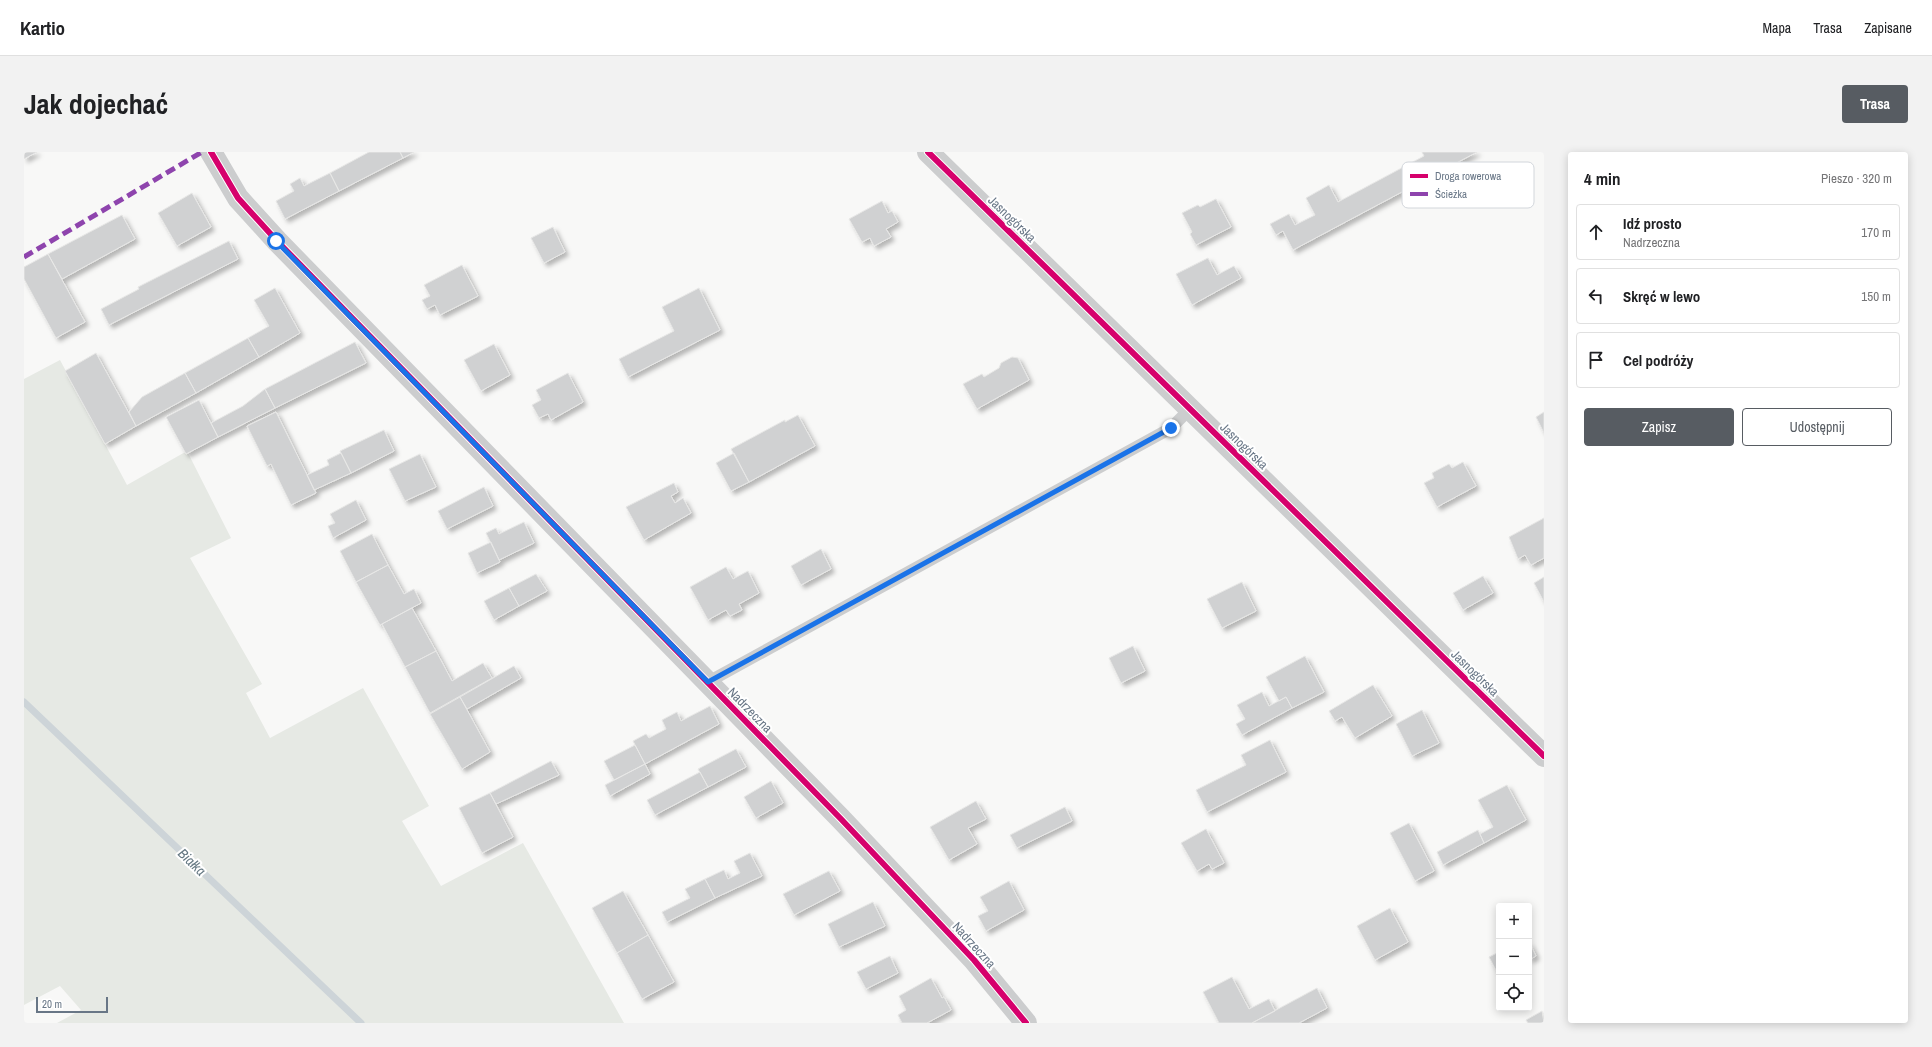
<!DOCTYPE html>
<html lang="pl">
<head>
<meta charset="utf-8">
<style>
	body { margin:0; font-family:"Archivo Narrow",sans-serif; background:#f2f2f2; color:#202124 }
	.controls { position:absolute; right:12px; bottom:12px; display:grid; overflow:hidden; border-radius:4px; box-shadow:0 2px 10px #0003 }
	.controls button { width:36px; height:36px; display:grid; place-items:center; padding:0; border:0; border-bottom:1px solid #e0e0e0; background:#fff; color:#202124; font:20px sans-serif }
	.scale { position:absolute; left:12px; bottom:10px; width:72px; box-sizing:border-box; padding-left:4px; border:2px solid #687686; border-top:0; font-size:11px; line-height:14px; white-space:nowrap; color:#687686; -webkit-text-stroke:3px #fff; paint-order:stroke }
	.stop { position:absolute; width:12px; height:12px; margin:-9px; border:3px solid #1a73e8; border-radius:50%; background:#fff }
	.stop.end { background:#1a73e8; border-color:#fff; box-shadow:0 1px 4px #0008 }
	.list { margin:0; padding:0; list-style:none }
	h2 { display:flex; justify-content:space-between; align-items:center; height:52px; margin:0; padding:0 16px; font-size:17px }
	h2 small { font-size:13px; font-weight:400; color:#757577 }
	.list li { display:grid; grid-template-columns:26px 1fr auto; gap:12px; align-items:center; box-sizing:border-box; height:56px; margin:0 8px 8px; padding:0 8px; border:1px solid #e0e0e0; border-radius:4px }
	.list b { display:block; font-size:15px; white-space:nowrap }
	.list p { margin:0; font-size:13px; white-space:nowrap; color:#757577 }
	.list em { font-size:13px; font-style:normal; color:#757577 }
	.actions { display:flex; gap:8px; padding:12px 16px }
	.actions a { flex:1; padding:9px 0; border:1px solid #575c62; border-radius:4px; text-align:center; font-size:14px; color:#575c62 }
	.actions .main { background:#575c62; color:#fff }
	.icon { flex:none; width:22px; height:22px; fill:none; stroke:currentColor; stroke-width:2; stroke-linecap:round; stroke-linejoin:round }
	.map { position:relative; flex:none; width:1520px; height:871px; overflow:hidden; border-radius:4px }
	header { display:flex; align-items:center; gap:24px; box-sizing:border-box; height:56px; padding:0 20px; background:#fff; border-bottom:1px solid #e0e0e0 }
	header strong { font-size:19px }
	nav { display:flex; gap:22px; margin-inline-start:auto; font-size:14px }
	.intro { display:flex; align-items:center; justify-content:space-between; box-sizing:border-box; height:96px; padding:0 24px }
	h1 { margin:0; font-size:28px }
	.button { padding:10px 18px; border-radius:4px; background:#575c62; color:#fff; font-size:14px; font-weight:700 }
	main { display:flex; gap:24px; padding:0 24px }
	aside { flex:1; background:#fff; border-radius:4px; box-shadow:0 2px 10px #0003 }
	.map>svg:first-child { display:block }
</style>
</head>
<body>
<header>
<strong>Kartio</strong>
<nav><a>Mapa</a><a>Trasa</a><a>Zapisane</a></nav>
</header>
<div class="intro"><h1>Jak dojechać</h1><a class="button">Trasa</a></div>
<main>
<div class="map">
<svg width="1520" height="871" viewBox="0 0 1520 871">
	<defs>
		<filter id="shadow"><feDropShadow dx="3.5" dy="3.5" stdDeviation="2" flood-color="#0004"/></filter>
	</defs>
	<rect width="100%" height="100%" fill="#f8f8f7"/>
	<!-- green -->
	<path fill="#e6e9e4" d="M36,208L103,333L163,299L207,386L166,406L238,532L222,541L246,586L339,536L405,654L378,669L417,734L499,691L600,871H33L57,858L36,834L0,853V227Z"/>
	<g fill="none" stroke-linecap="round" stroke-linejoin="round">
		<!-- stream -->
		<path stroke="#cdd4d8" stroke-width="7" d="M0,550L337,871"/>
	</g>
	<!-- building -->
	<path fill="#d0d1d2" stroke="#e7e7e6" filter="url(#shadow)" d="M0,0H13L0,7Z
		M345,0H376L379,6L315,39L306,21Z
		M376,0H390L379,6Z
		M1398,0H1453L1269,98L1259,79L1252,83L1246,72L1265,62L1271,73L1291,63L1282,46L1305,33L1314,50L1400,4Z
		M306,21L315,39L261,67L252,49L270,39L266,32L276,26L280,34Z
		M168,41L187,75L153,94L134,61Z
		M1192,47L1207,75L1172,93L1166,82L1168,80L1158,61L1174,53L1176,55Z
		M858,49L864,61L868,59L874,70L862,77L867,85L850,94L846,86L838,90L825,67Z
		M98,63L111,87L38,127L24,102Z
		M529,75L541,100L520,111L507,86Z
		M205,89L214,107L85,173L77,157L115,137L114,135Z
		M24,102L61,170L32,186L0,127V115Z
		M1184,106L1193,123L1210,114L1217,126L1168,153L1152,122Z
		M438,113L454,144L416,163L411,153L403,157L398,148L406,144L400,133Z
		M251,136L276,181L235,205L224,186L245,174L230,148Z
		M675,136L696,178L604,225L595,207L650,179L638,155Z
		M224,186L235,205L172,241L161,221Z
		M331,190L342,211L251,256L241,237Z
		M470,192L486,223L457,239L440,208Z
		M72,201L112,274L81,292L41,219Z
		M988,205L994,206L1005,228L953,257L939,232L958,222L960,225L975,216L977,211Z
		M161,221L172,241L112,274L105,260L118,245Z
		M544,221L559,250L527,268L524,262L515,266L508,253L517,248L512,238Z
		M241,237L251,256L194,285L187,271L219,254Z
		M175,248L194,285L162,302L142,265Z
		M252,260L292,341L267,353L247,312L243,314L223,274Z
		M1520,260V281L1512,265Z
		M774,263L791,294L725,330L707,297L761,268V270Z
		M360,278L370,299L327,321L316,299Z
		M317,301L327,321L290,338L283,323L305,313L303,308Z
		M710,301L725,330L707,339L692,311Z
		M396,302L412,335L381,349L365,317Z
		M1439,310L1452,334L1413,355L1400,331L1410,326L1408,321L1425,312L1428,316Z
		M650,331L654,340L647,344L651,351L659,346L667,361L620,388L602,355Z
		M460,335L469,354L423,377L414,359Z
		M332,348L342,368L309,386L304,374L311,371L306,362Z
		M1520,366V406L1507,413L1501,403L1494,407L1485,385Z
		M500,370L510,391L475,408L462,381L472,376L475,382Z
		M348,382L364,413L332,430L316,399Z
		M467,390L476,410L453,421L444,401Z
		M797,397L807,417L777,433L767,414Z
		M364,413L380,442L390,437L397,451L356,473L332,430Z
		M702,415L709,427L724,419L735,441L715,452L718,458L706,464L702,458L684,468L666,435Z
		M512,422L523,439L495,454L485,436Z
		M1459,424L1469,441L1439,458L1429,441Z
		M1520,425V450L1510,431Z
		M1218,430L1232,459L1198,476L1183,447Z
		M485,436L495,454L470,468L460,449Z
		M388,456L412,499L381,515L358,472Z
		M1109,494L1121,519L1097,531L1085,506Z
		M412,499L428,529L459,511L468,526L406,561L381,515Z
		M1281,504L1300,540L1268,556L1262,545L1255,549L1242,525Z
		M490,514L497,526L443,557L436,545Z
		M1349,533L1368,564L1331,586L1318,565L1311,569L1305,559Z
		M1238,540L1245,554L1262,545L1268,556L1218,583L1212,572L1221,567L1213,553Z
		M436,545L466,600L438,617L406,562Z
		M686,554L695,572L621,612L609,589L622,582L625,586L642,577L638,568L653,560L657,569Z
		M1398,558L1415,591L1388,604L1372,572Z
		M1246,588L1262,620L1183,660L1172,638L1222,613L1217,603Z
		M611,593L621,612L590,628L580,609Z
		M712,597L722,615L684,635L674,617Z
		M527,609L535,623L472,652L466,641Z
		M621,612L626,622L586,644L581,633Z
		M676,620L684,635L631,663L623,648Z
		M747,629L759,651L732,666L720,645Z
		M1483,633L1502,668L1460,691L1456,682L1469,675L1454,648Z
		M466,641L489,685L458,701L435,656Z
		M952,649L962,667L944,676L953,692L925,708L906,675Z
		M1041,655L1048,669L993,696L986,683Z
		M1385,671L1410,719L1391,729L1366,681Z
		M1182,677L1200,711L1188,717L1185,712L1173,719L1157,691Z
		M1454,678L1460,691L1419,713L1413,700Z
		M726,701L738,724L691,746L681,727L700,718L704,727L716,721L710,709Z
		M805,719L816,739L770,763L759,742Z
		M681,727L691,746L643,770L638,760L666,746L661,737Z
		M985,729L1000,758L962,779L954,764L964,759L956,745Z
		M599,739L624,783L593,801L568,756Z
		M849,750L861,774L815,795L804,772Z
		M1366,756L1384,790L1351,808L1333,774Z
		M624,783L650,830L618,847L593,801Z
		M1505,790L1512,804L1505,808Z
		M1475,800V824L1465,805Z
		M866,804L874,821L842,837L833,820Z
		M1208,825L1225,857L1245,847L1251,859L1228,871H1195L1179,840Z
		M907,826L918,846L920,845L927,858L903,871H878L874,863L882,858L875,844Z
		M1293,836L1303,856L1275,871H1228Z
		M1518,859L1520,871H1504L1502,868Z"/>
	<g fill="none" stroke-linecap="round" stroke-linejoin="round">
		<!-- service -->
		<path stroke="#cccdce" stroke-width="12" d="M684,530L1147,276L1166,257"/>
		<!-- minor -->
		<path stroke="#cccdce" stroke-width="22" d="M187,0L214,46L253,89L817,667L950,808L1002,871"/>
		<!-- tertiary -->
		<path stroke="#cccdce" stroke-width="22" d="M904,0L1520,604"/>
		<!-- quiet -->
		<path stroke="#8e44ad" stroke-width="5" stroke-dasharray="10 5" stroke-linecap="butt" d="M0,105L178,0"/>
		<defs>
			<path id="cycleway" d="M187,0L214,46L253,89L817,667L950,808L1002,871
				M904,0L1520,604"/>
		</defs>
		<!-- cycleway casing -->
		<use href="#cycleway" stroke="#fff" stroke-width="8"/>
		<!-- cycleway -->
		<use href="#cycleway" stroke="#d6006c" stroke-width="6"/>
	</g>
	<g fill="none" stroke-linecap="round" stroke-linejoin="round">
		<!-- route -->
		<path stroke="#1a73e8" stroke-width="5" d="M252,89L684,530L1147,276"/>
	</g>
	<g text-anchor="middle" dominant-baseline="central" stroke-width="4" stroke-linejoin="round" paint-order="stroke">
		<!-- street labels -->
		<g font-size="13" fill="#687686" stroke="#fff">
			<text transform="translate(988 67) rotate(44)">Jasnogórska</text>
			<text transform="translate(1220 294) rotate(44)">Jasnogórska</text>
			<text transform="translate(1451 521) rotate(44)">Jasnogórska</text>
			<text transform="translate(726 558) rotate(46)">Nadrzeczna</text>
			<text transform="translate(950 793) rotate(48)">Nadrzeczna</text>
		</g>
		<!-- water labels -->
		<g font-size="14" font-style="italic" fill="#647782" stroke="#fff">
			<text transform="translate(168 710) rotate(44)">Białka</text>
		</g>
	</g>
	<!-- legend -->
	<rect x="1378" y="10" width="132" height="46" rx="6" fill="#fff" stroke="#d2d6db" stroke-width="1"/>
	<rect x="1386" y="22" width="18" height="4" fill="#d6006c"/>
	<rect x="1386" y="40" width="18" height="4" fill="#8e44ad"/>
	<g font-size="11" fill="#687686">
		<text x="1411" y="28">Droga rowerowa</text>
		<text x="1411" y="46">Ścieżka</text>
	</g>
</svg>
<div class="controls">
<button>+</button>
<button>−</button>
<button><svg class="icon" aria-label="locate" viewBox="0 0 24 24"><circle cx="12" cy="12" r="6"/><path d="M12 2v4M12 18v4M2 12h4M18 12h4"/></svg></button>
</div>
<div class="scale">20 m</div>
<div class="stop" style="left:252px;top:89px"></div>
<div class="stop end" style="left:1147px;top:276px"></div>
</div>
<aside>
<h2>4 min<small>Pieszo · 320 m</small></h2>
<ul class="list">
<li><svg class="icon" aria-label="ahead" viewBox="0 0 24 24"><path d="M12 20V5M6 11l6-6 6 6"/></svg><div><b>Idź prosto</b><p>Nadrzeczna</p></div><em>170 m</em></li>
<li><svg class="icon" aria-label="left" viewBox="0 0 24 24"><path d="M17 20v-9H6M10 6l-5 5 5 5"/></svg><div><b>Skręć w lewo</b></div><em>150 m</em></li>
<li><svg class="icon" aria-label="arrive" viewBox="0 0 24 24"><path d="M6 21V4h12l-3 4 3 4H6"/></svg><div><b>Cel podróży</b></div></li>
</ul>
<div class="actions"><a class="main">Zapisz</a><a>Udostępnij</a></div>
</aside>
</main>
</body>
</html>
